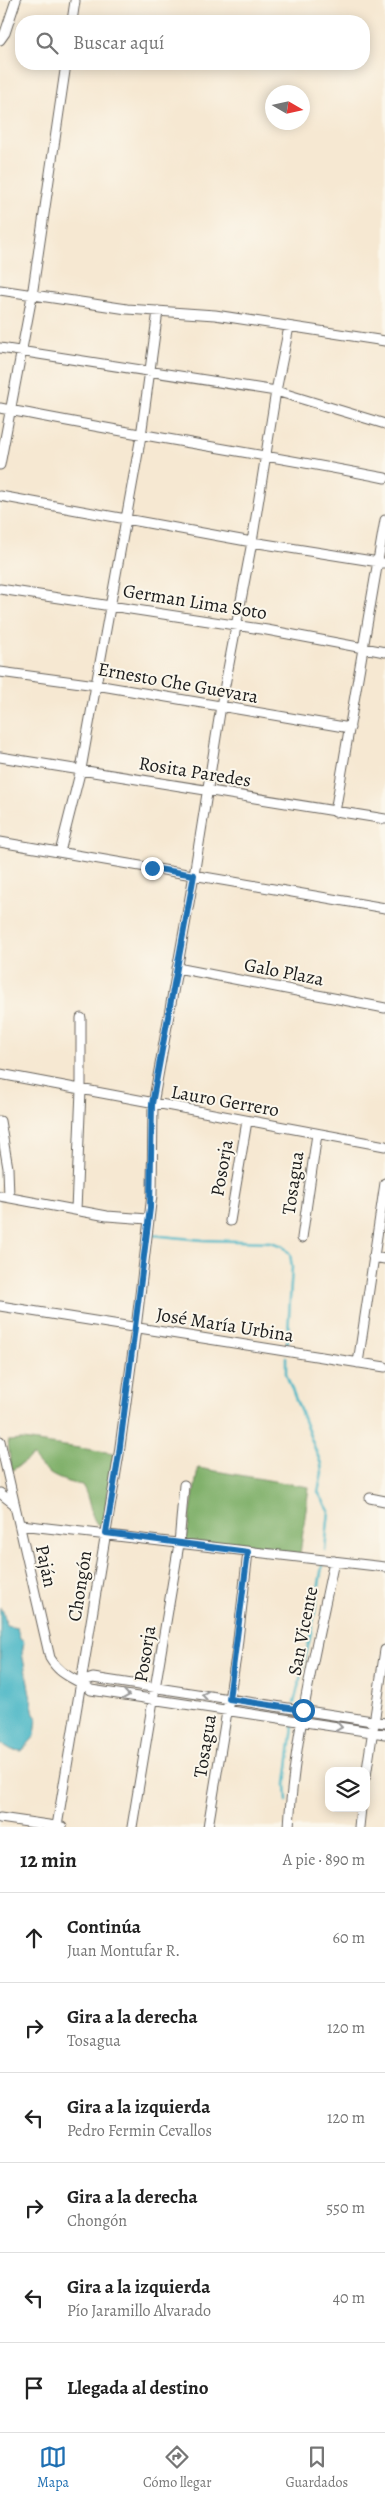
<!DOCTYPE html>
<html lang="es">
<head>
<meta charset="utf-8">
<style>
	body { margin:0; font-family:Alegreya,serif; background:#f6f6f6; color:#222 }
	.controls { position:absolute; right:15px; bottom:15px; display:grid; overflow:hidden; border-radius:10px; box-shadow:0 2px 12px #0003 }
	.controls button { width:45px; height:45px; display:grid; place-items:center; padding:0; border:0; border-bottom:1px solid #e0e0e0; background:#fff; color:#222; font:25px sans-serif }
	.compass { position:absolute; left:265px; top:85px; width:45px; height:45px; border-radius:50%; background:#fff; box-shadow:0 2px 12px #0003; rotate:99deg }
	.stop { position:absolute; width:15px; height:15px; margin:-11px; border:4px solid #1f6fb2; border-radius:50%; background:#fff }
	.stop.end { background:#1f6fb2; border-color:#fff; box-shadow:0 1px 5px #0008 }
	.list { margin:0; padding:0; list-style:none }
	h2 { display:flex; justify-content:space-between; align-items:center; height:65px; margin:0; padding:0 20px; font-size:21px }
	h2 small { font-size:16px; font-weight:400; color:#767676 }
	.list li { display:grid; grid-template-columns:32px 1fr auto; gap:15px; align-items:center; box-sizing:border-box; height:90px; padding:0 20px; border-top:1px solid #e0e0e0 }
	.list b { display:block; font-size:19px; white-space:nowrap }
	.list p { margin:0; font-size:16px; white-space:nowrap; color:#767676 }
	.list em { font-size:16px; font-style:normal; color:#767676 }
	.icon { flex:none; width:28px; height:28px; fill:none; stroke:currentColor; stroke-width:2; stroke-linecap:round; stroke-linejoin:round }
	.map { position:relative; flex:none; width:385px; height:1827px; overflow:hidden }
	.search { position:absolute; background:#fff; box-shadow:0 2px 12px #0003; left:15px; right:15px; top:15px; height:55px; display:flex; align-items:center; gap:12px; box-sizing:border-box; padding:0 18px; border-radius:20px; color:#767676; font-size:19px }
	.sheet { height:605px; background:#fff }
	nav { display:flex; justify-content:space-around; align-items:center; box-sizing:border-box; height:70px; border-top:1px solid #e0e0e0; background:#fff; font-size:14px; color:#767676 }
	nav a { display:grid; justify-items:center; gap:2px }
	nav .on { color:#1f6fb2 }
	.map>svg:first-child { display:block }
</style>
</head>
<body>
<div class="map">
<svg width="385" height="1827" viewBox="0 0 385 1827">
	<rect width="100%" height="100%" fill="#fbf7ec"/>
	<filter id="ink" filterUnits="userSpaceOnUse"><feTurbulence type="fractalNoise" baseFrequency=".02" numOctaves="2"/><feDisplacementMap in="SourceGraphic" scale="10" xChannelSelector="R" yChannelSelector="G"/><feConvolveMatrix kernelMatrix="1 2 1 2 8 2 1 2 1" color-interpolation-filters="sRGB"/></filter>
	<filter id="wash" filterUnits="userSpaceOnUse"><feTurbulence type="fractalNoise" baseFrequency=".0096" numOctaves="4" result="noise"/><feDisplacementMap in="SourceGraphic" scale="20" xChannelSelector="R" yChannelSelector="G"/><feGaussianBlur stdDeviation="1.12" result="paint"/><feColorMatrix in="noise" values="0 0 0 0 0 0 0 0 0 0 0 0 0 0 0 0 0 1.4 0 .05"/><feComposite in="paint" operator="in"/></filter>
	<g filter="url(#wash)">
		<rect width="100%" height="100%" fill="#f6e8d2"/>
		<!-- forest -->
		<path fill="#80b06a" stroke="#4e6643" d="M23,1440L114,1453L103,1525L97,1524C89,1514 90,1497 82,1485C60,1481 45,1475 33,1456L11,1471L8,1441Z
			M198,1468L309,1487L300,1554L186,1541Z"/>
		<!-- water -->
		<path fill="#4bb7c6" stroke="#346a71" d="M0,1608L3,1611L7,1626L17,1628L20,1639L24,1642L22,1653L34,1714L37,1718L35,1736L22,1751L12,1750L0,1743Z"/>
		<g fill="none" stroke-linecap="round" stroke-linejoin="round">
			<!-- stream -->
			<path stroke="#4bb7c6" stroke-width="2.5" d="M151,1235L203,1240L271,1242L283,1246L290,1254L292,1267L287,1349
				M286,1357V1374L321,1464L322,1473L318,1492L329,1511L325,1550
				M294,1703L311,1634L322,1566
				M287,1801L286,1784L293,1726"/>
		</g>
	</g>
	<g filter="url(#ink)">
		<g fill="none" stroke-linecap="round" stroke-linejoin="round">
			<defs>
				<path id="minor" d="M72,21L75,1
					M0,40L5,33L16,0
					M0,290L127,309L215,315L385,341
					M0,348L276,391L385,424
					M0,408C128,434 257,453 385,478
					M0,465L32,296L66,64
					M0,496L252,542L385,563
					M0,589L267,630L385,652
					M0,672L96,685L350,728
					M0,757L385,819
					M335,812L385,520
					M0,842L385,908
					M60,852L81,769L96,685L141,436L158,311
					M177,968L385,1008
					M0,1074L385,1146
					M0,1121L8,1168L9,1197
					M0,1196L107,1216L148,1219
					M76,1210L81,1090V1018
					M230,1221L247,1121
					M302,1238L317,1134
					M373,1257L385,1259
					M0,1306L385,1367
					M358,1363L385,1183
					M0,1441L50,1658C62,1678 75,1677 91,1690L385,1734
					M0,1493L14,1504
					M370,1498L385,1501
					M21,1525L385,1567
					M81,1682L93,1678L385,1723
					M366,1776L385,1650
					M0,1818L62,1827
					M57,1826L119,1454L136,1328L152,1195L153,1104L194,875L221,706L252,542L276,391L289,327
					M132,1827L179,1544L184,1485
					M208,1827L236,1657L248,1552
					M289,1827C294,1737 316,1649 334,1561
					M359,1827L361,1808"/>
			</defs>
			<!-- minor casing -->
			<use href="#minor" stroke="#68635c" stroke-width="11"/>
			<!-- minor -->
			<use href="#minor" stroke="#fff" stroke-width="9"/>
		</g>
		<!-- one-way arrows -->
		<defs><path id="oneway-chevron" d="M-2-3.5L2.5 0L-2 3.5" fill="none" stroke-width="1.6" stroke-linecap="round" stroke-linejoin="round" transform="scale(1.25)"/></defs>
		<g stroke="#999">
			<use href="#oneway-chevron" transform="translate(126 1695) rotate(9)"/>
			<use href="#oneway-chevron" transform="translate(205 1695) rotate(-171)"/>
			<use href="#oneway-chevron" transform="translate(339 1727) rotate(9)"/>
		</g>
	</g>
	<g fill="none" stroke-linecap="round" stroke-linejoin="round" filter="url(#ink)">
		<!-- route -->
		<path stroke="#1f6fb2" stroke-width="6" d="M152,868L194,875L152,1104L150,1208L119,1454L106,1533L248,1552L229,1699L303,1710"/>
	</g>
	<g text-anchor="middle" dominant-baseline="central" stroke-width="4" stroke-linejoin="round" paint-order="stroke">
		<!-- street labels -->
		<g font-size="19" fill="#1c1c1c" stroke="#fbf7ec">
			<text transform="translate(195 602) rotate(9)">German Lima Soto</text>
			<text transform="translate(178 683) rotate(10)">Ernesto Che Guevara</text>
			<text transform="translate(195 772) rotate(9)">Rosita Paredes</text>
			<text transform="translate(284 972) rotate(11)">Galo Plaza</text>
			<text transform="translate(225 1101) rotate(10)">Lauro Gerrero</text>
			<text transform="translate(222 1168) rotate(-80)">Posorja</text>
			<text transform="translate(293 1183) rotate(-82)">Tosagua</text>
			<text transform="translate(225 1325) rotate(9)">José María Urbina</text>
			<text transform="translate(46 1566) rotate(78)">Paján</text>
			<text transform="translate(80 1586) rotate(-81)">Chongón</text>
			<text transform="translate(303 1631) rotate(-79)">San Vicente</text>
			<text transform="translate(145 1654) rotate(-81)">Posorja</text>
			<text transform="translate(205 1746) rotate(-81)">Tosagua</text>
		</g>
	</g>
</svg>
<div class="controls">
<button><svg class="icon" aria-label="layers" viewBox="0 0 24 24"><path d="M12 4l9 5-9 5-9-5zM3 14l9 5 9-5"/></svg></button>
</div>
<svg class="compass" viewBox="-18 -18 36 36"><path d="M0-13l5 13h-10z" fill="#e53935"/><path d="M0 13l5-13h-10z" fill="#767676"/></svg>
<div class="stop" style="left:303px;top:1710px"></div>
<div class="stop end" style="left:152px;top:868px"></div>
<div class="search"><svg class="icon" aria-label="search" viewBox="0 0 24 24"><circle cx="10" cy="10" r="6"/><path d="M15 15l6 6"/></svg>Buscar aquí</div>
</div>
<section class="sheet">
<h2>12 min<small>A pie · 890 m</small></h2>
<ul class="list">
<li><svg class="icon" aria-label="ahead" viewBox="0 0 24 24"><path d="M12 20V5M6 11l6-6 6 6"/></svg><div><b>Continúa</b><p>Juan Montufar R.</p></div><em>60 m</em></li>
<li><svg class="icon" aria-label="right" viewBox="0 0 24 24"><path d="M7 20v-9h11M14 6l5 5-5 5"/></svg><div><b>Gira a la derecha</b><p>Tosagua</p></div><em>120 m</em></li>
<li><svg class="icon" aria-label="left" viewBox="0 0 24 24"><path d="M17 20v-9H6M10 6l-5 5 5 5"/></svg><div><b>Gira a la izquierda</b><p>Pedro Fermin Cevallos</p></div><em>120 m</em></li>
<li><svg class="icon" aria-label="right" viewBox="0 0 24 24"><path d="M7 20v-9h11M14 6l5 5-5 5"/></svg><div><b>Gira a la derecha</b><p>Chongón</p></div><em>550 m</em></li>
<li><svg class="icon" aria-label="left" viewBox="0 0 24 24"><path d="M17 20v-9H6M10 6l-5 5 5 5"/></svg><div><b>Gira a la izquierda</b><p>Pío Jaramillo Alvarado</p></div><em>40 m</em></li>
<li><svg class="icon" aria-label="arrive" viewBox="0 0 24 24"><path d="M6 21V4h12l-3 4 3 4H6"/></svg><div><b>Llegada al destino</b></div></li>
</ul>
</section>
<nav>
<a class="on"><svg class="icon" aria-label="map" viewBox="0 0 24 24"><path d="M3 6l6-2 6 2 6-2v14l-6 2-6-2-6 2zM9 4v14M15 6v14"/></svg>Mapa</a>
<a><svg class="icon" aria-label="directions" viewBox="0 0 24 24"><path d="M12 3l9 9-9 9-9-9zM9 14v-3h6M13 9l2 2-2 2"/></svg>Cómo llegar</a>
<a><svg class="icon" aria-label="saved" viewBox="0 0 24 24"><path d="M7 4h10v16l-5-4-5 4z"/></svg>Guardados</a>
</nav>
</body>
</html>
